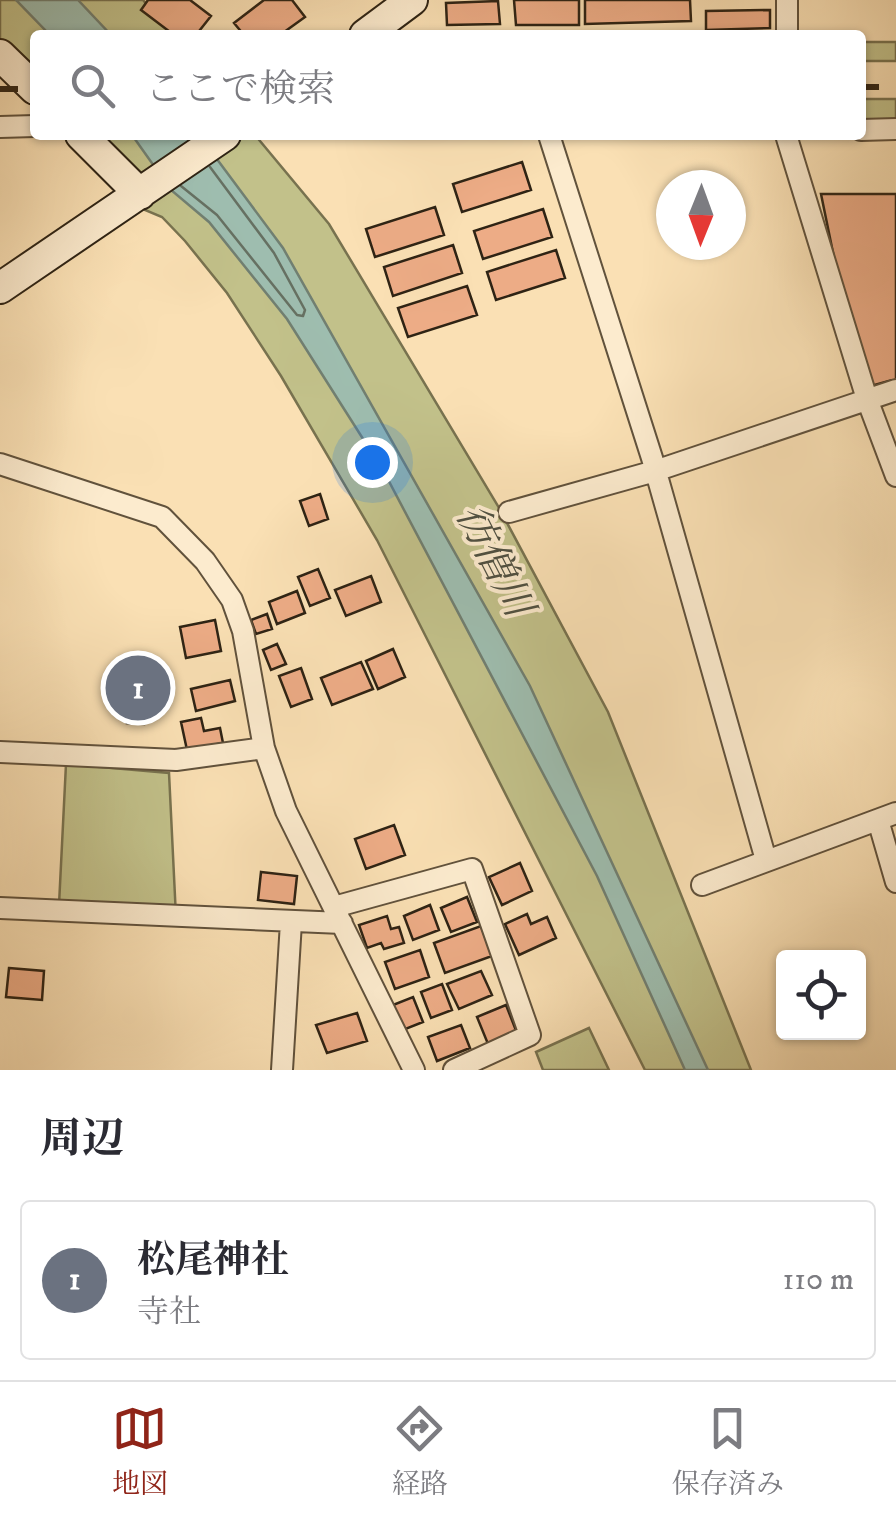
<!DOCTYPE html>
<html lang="ja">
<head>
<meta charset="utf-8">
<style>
	body { margin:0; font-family:"IM FELL DW Pica","Noto Serif JP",serif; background:#f7f7f7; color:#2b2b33 }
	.controls { position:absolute; right:30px; bottom:30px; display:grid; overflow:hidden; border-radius:10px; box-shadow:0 2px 8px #0004 }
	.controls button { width:90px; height:90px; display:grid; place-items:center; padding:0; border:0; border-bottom:2px solid #e1e1e2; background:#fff; color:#2b2b33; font:50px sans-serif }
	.compass { position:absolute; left:656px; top:170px; width:90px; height:90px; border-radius:50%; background:#fff; box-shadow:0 2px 8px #0004; rotate:181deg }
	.you { position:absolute; left:372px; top:462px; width:35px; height:35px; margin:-25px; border:8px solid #fff; border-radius:50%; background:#1a73e8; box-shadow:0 0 0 15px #1a73e833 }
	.badge { display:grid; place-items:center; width:65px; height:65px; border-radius:50%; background:#8f2418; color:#fff; font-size:32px; font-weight:700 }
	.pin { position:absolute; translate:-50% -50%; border:5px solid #fff; box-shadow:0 2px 10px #0006 }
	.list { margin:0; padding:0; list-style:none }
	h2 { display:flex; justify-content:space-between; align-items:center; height:130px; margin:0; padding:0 40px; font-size:42px }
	h2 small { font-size:32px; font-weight:400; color:#7c7c81 }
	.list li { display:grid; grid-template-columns:65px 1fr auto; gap:30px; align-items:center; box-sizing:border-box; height:160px; margin:0 20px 20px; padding:0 20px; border:2px solid #e1e1e2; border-radius:10px }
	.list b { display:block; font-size:38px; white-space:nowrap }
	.list p { margin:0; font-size:32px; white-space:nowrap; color:#7c7c81 }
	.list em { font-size:32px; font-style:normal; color:#7c7c81 }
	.icon { flex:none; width:55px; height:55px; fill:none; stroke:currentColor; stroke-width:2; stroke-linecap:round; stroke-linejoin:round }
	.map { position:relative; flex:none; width:896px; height:1070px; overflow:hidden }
	.search { position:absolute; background:#fff; box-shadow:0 2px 8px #0004; left:30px; right:30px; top:30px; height:110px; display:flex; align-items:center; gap:25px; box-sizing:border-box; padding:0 35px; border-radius:10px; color:#7c7c81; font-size:38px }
	.sheet { height:310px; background:#fff }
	nav { display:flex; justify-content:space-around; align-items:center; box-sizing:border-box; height:140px; border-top:2px solid #e1e1e2; background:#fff; font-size:28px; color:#7c7c81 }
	nav a { display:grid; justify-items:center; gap:5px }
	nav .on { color:#8f2418 }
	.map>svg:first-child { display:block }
</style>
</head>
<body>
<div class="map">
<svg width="896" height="1070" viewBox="0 0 896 1070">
	<rect width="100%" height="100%" fill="#fae0b4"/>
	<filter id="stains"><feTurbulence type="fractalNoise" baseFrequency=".002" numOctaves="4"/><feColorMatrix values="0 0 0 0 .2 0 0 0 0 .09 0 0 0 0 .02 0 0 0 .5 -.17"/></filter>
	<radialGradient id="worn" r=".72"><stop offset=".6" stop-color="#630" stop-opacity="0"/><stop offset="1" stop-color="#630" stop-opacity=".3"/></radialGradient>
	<!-- green -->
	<path fill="#c2c18a" stroke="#78724f" stroke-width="2.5" d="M0,0H143L172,35H35V89L0,54Z
		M861,42H896V61H861Z
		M861,99H896V125H861Z
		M80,135H255L329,224L498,506L608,712L751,1070H645L377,540L281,376L227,293L185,241L162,217L145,210Z
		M66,764L169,773L176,917L59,905Z
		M589,1028L609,1070H543L536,1052Z"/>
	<!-- water -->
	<path fill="#9ebdaf" stroke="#717f71" stroke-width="2.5" d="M16,0H78L111,35H50Z
		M132,135H199L283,248L530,686L708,1070H685L597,876L384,472L287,319L209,222L171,190Z"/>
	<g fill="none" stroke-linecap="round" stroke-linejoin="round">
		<!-- shore -->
		<path stroke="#667062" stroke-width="2.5" d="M181,186L217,215L297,315L303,316L305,310L274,253L210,167"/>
	</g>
	<!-- building -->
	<path fill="#edac86" stroke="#2e2314" stroke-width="2.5" d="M148,0H190L211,16L196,35H174L141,10Z
		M264,0H292L305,17L280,35H244L234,23Z
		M514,0H579V25H516Z
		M585,0H690L691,21L585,24Z
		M498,1L500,24L447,25L446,3Z
		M770,10V28L706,30V11Z
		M522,162L531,190L462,212L453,184Z
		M821,194H896V379L871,386L839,282Z
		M435,207L444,235L375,257L366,229Z
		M543,209L552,237L483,259L474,231Z
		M453,245L462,273L393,296L384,267Z
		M556,250L565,278L496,300L487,272Z
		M467,286L477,315L408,337L398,308Z
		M320,494L328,519L309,526L300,501Z
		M318,569L330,598L310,606L298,577Z
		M371,576L381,602L346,616L335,590Z
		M297,591L305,613L277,624L269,602Z
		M267,614L272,629L256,634L251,620Z
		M215,620L221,651L186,658L180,627Z
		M277,644L286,664L271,670L263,650Z
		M393,649L405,677L378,689L366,661Z
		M361,662L373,689L332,705L321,678Z
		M301,668L312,699L291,707L279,676Z
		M122,673L157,676L155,705L145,704L144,724L127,723L129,701L119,700Z
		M230,680L235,701L196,711L191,689Z
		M201,718L204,731L220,728L223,743L187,750L181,722Z
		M394,825L405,855L366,869L355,839Z
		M520,863L532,891L502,905L489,877Z
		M261,872L297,876L294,904L258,900Z
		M467,897L477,922L451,932L441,908Z
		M430,905L439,930L413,940L404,916Z
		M527,914L531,924L547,917L556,938L519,955L505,924Z
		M387,916L391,929L399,927L404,943L384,949L381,943L367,948L359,925Z
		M481,926L492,956L445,973L434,943Z
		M420,950L429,977L395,989L385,962Z
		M9,968L44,971L42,1000L6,997Z
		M481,971L492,995L459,1009L447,984Z
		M442,984L452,1010L431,1018L421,992Z
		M413,997L423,1022L403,1030L393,1005Z
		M506,1005L517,1033L488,1044L477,1017Z
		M357,1013L367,1041L327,1053L316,1025Z
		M461,1025L470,1048L437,1061L428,1037Z"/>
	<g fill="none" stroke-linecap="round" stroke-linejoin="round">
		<defs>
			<path id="street" d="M787,35V0
				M0,127L35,126
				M861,130L896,129
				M549,135L652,458L766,860
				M786,135L867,399L896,476
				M0,464L162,517L205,561L232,600L243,631L264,748L286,811L414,1070
				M509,512L655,471L896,390
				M0,752L176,760L264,748
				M878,820L896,882
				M702,885L896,813
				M334,907L472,869L530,1035L454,1070
				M0,908L342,923
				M282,1070L291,922"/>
			<path id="secondary" d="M365,35L412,0
				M0,55L35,89
				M81,135L140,194
				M0,288L225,135"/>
		</defs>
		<!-- street casing -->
		<use href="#street" stroke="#61523c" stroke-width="24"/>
		<!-- secondary casing -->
		<use href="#secondary" stroke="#2e2314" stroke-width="34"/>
		<!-- street -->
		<use href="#street" stroke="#fcebce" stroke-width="20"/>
		<!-- secondary -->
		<use href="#secondary" stroke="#fcebce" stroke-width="30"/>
		<!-- rail -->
		<path stroke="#2e2314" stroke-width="6" stroke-dasharray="18 18" stroke-linecap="butt" d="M861,87H896
			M0,89H35"/>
	</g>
	<g text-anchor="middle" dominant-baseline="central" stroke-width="8" stroke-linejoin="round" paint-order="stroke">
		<!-- water labels -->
		<g font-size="40" font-style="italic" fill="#505142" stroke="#fcebce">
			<text transform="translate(493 561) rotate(63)">彷僧川</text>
		</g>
	</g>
	<rect width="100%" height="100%" filter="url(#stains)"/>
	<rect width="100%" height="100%" fill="url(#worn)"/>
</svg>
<div class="controls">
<button><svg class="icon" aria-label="locate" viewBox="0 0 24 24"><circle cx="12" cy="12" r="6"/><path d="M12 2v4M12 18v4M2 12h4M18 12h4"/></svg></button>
</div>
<svg class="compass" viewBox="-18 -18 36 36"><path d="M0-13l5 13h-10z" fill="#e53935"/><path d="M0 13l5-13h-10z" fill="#7c7c81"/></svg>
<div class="you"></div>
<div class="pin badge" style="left:138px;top:688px;background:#6b7280">1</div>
<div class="search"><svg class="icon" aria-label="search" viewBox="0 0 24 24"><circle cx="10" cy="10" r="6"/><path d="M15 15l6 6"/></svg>ここで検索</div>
</div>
<section class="sheet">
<h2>周辺<small></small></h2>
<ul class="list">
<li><span class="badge" style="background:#6b7280">1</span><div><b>松尾神社</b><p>寺社</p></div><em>110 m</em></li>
</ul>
</section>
<nav>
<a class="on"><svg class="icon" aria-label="map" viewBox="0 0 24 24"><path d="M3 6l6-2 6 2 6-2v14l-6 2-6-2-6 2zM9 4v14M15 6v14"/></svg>地図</a>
<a><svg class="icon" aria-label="directions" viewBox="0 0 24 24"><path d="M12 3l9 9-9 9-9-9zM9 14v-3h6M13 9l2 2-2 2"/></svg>経路</a>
<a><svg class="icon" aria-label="saved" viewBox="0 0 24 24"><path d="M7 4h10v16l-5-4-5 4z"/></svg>保存済み</a>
</nav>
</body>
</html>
